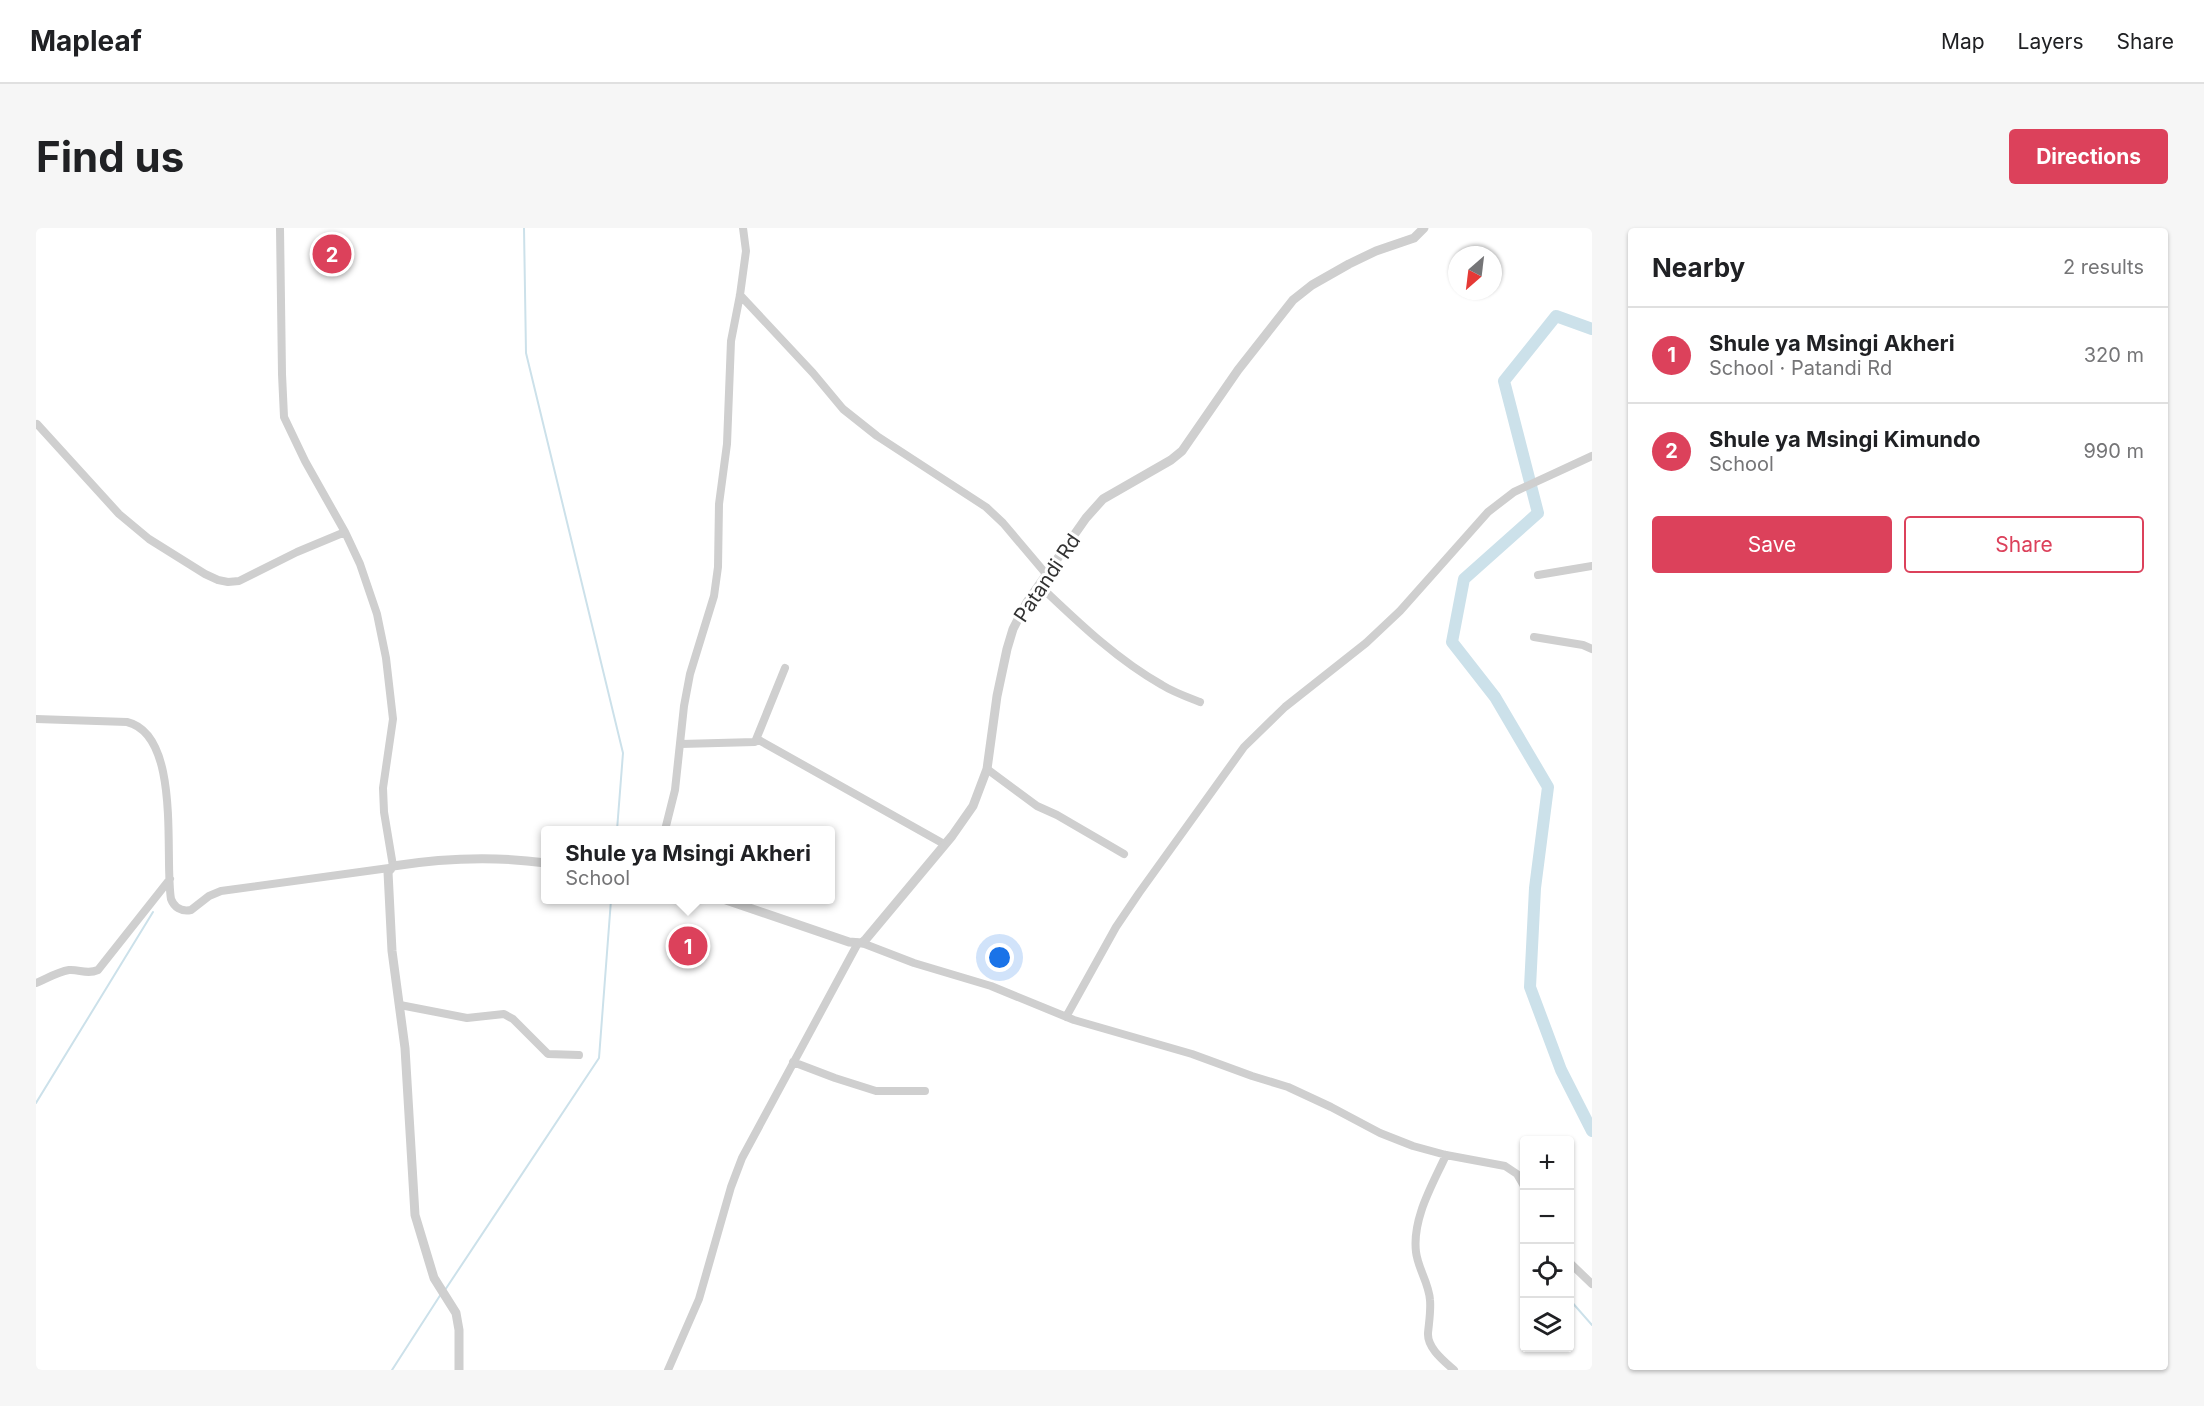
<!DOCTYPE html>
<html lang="en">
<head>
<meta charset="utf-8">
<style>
	body { margin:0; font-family:Inter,sans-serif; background:#f6f6f6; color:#202124 }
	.controls { position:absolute; right:18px; bottom:18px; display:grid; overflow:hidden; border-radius:6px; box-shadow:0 2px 4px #0004 }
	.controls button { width:54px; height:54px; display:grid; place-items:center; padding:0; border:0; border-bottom:2px solid #e0e0e0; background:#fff; color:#202124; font:30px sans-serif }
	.compass { position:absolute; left:1412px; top:18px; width:54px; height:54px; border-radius:50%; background:#fff; box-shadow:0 2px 4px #0004; rotate:208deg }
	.you { position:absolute; left:964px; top:730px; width:21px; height:21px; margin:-15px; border:4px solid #fff; border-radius:50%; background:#1a73e8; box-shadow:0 0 0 9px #1a73e833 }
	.badge { display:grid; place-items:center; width:39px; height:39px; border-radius:50%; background:#dc415b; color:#fff; font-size:20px; font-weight:700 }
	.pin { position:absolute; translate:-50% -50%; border:3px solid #fff; box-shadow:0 2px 6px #0006 }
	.popup { position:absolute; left:505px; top:598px; width:294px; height:78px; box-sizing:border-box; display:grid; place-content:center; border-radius:6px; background:#fff; filter:drop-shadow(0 2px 4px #0005); font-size:20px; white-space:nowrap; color:#757577 }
	.popup b { font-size:22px; color:#202124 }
	.popup::after { content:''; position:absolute; left:50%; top:100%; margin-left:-12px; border:12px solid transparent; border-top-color:#fff }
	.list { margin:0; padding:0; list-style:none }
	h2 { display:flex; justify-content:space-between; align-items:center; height:78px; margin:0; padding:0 24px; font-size:26px }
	h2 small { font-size:20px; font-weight:400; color:#757577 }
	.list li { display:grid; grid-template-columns:39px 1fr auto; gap:18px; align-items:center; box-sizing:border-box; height:96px; padding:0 24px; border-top:2px solid #e0e0e0 }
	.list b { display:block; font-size:22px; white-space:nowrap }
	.list p { margin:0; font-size:20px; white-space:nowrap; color:#757577 }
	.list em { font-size:20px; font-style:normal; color:#757577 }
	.actions { display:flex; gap:12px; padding:18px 24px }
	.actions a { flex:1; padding:14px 0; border:2px solid #dc415b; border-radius:6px; text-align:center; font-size:21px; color:#dc415b }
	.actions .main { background:#dc415b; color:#fff }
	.icon { flex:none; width:33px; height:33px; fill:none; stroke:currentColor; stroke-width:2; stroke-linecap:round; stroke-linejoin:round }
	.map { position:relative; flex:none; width:1556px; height:1142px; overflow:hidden; border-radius:6px }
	header { display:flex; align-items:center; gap:36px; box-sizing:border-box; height:84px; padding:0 30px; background:#fff; border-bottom:2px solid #e0e0e0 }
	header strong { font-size:28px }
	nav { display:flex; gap:33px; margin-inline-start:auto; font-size:21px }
	.intro { display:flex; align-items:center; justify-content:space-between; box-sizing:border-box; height:144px; padding:0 36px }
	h1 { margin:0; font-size:42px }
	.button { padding:15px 27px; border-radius:6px; background:#dc415b; color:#fff; font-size:21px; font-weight:700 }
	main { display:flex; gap:36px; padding:0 36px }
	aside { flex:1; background:#fff; border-radius:6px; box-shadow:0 2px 4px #0004 }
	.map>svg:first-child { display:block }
</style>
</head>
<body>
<header>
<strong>Mapleaf</strong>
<nav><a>Map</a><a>Layers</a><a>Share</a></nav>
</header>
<div class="intro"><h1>Find us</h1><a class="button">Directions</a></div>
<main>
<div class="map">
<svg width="1556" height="1142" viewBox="0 0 1556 1142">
	<rect width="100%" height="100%" fill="#fff"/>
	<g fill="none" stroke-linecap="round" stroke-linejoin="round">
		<!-- stream -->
		<path stroke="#cce1ea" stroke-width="2" d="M488,0L490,125L587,525L581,602
			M0,875L117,684
			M409,1062L563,830L575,672
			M1534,1072L1556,1097
			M356,1142L405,1066"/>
		<!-- river -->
		<path stroke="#cce1ea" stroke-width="12" d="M1556,101L1520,88L1468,153L1502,285L1428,351L1416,414L1459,469L1512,559L1499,660L1494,759L1525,842L1556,903"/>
		<!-- minor -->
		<path stroke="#cfcfcf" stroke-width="8" d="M244,0L246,146L248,189L269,233L309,304L324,336L341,386L350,430L357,491L347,560L348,584L357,638
			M704,67L777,145L807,181L841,208L950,279L967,295L1011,347
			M1,196L83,286L113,311L169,346L182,352L192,354L203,353L261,324L309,304
			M1502,347L1556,338
			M1003,357C1041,393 1080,431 1126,457C1137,464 1151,469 1164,474
			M1498,409L1547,417L1556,421
			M0,491L91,494C146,507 128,630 135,671C138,679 145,684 155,682L173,668L185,663L353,640
			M721,511L908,616
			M645,516L719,514L749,440
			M951,541L1001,578L1021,587L1088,626
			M629,602L639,562L648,478L654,446L678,368L682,339L683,276L691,216L695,113L704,67L710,23L707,0
			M826,715L878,735L955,758L1038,792L1156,826L1216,848L1252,859L1295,879L1344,905L1377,918L1410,927L1469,938L1481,946L1488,958
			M0,755C10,751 21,744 33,742C43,741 51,747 62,742L134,651
			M364,777L431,790L468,786L477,791L512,826L543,827
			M1030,789L1080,699L1103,665L1208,519L1249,479L1330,415L1364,383L1452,284L1478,264L1556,228
			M757,834L799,850L840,863H889
			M1410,927C1397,956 1376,990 1380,1024C1382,1041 1393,1055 1394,1072C1395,1083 1393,1094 1392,1105C1391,1120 1408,1133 1418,1142
			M1534,1035L1556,1056
			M632,1142L663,1071L695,959L706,930L822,715"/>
		<!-- tertiary -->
		<path stroke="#cfcfcf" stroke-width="9" d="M690,672L813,714L826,715L830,711L916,608L937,578L951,541L961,468L971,421L977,401L991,374L1050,290L1067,271L1135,232L1146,223L1202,142L1257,72L1276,57L1313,36L1340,23L1378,10L1388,0
			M423,1142V1102L420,1085L398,1050L379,987L369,820L356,723L352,644L357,638C408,630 459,628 510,635"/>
	</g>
	<g text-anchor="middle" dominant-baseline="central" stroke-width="6" stroke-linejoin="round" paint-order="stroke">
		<!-- street labels -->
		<g font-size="20" fill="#323232" stroke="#fff">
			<text transform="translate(1011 350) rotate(-56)">Patandi Rd</text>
		</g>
	</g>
</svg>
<div class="controls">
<button>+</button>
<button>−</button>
<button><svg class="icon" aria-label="locate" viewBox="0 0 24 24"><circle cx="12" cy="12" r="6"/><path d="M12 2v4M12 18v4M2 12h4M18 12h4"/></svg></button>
<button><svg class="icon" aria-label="layers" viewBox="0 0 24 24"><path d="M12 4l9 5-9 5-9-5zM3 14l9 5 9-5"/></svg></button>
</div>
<svg class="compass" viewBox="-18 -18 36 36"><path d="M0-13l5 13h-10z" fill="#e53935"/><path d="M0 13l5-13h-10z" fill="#757577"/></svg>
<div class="you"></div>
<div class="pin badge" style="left:652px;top:718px">1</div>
<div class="popup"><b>Shule ya Msingi Akheri</b>School</div>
<div class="pin badge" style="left:296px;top:26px">2</div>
</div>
<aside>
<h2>Nearby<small>2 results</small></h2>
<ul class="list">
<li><span class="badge">1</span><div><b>Shule ya Msingi Akheri</b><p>School · Patandi Rd</p></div><em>320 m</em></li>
<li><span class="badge">2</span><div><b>Shule ya Msingi Kimundo</b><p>School</p></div><em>990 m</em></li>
</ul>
<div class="actions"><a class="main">Save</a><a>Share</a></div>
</aside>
</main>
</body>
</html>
